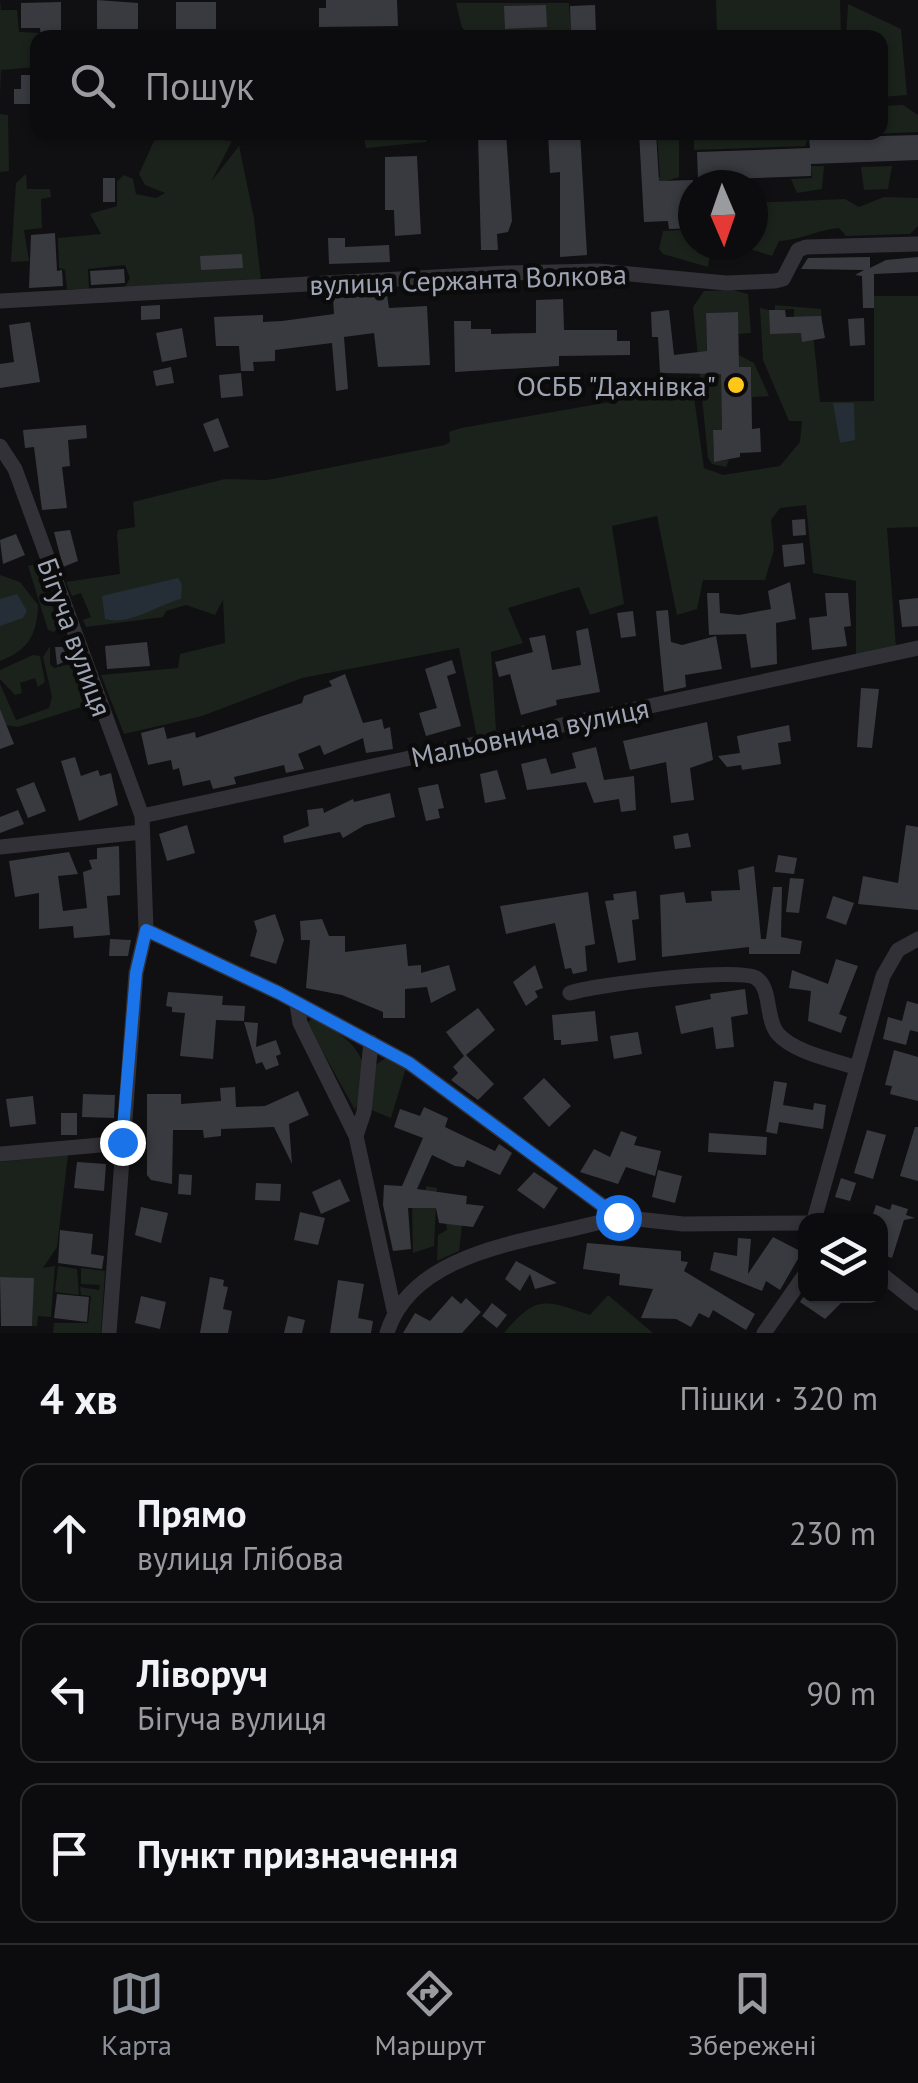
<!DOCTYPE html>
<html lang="uk">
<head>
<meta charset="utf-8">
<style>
	body { margin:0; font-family:"PT Sans",sans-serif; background:#1a1a1c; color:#f1f3f6 }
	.controls { position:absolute; right:30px; bottom:30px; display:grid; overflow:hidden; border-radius:20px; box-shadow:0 2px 8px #0004 }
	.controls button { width:90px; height:90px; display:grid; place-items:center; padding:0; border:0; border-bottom:2px solid #2c2c2e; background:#0c0c0e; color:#f1f3f6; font:50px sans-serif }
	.compass { position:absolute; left:678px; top:170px; width:90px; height:90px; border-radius:50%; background:#0c0c0e; box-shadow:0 2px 8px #0004; rotate:178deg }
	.stop { position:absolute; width:30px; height:30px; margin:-22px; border:8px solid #1a73e8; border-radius:50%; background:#fff }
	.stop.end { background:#1a73e8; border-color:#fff; box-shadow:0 2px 10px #0008 }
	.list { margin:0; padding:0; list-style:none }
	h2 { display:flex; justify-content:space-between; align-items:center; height:130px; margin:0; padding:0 40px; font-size:42px }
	h2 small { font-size:32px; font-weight:400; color:#9a9b9e }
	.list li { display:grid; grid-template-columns:65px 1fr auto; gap:30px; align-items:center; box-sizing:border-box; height:140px; margin:0 20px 20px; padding:0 20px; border:2px solid #2c2c2e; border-radius:20px }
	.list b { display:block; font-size:38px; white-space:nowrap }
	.list p { margin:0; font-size:32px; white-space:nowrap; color:#9a9b9e }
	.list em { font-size:32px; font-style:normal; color:#9a9b9e }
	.icon { flex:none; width:55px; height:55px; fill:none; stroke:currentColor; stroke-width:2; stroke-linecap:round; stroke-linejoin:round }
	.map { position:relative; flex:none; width:918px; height:1333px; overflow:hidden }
	.search { position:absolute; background:#0c0c0e; box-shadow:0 2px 8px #0004; left:30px; right:30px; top:30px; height:110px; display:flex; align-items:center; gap:25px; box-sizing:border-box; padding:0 35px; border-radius:20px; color:#9a9b9e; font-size:38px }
	.sheet { height:610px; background:#0c0c0e }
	nav { display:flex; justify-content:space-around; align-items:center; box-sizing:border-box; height:140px; border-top:2px solid #2c2c2e; background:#0c0c0e; font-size:28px; color:#9a9b9e }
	nav a { display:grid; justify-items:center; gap:5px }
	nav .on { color:#8c9099 }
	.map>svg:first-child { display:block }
</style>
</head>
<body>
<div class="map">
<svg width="918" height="1333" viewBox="0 0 918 1333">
	<rect width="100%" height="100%" fill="#101012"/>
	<!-- green -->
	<path fill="#1a221b" d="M0,0L1,10H17L19,32L43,33V37L38,38L37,67L1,70L0,96Z
		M716,0H840L841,37H717Z
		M456,3H569L571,36L600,37H475L462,28Z
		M848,4L901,29L907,95L881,97L880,38L846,37Z
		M903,105L918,115V132L809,137L805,146L694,150V133L880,132L881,106Z
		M0,114L8,115L9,171L0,172Z
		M363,133V132L434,133L426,142L366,148Z
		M657,133H679V177L666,181V217L656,179L660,177Z
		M175,135L232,141L211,182L239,146L254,218L261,281L125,287L130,278L125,265L88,269L89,289H67L65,270L59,268L58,238L101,234L90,214L117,206V181L124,175L133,179L136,194L156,198L165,193L145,185L139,174L154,141Z
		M811,166H824L822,189L797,193L791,179L812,178Z
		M892,166L888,189L864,190L861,167Z
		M26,174L27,189H50L51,197L41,199L42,228L24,230L29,261L11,262L16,183Z
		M884,197L918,198V226L910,234L846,236L839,228C817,230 801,240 779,241L772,256L738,245H753V203L845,199L859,207Z
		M682,230L683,234H693V245H711L708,267L663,254L659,249L663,231Z
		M733,290L748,294L751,333L738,334V312L706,313L707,373L721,374L722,430H713L714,461L729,460L726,467L712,464L708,458L693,307L704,291Z
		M874,296H918V527L887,528L896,647L856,656V581L813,573L806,505L780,508L771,520L774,550L765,580H703L697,609L677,615L657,516L612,526L624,604L590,615L579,587L508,608L523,643L491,652L496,730L477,737L459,648L302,678L202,716L124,734L101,675L178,668L180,654L225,643L223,600L215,615L186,605L166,611L163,617L86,627L83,620L91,617L81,593L72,596L66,582L120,574L117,535L118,530L135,527L133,502L225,479L267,480L445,445L450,442L449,432L461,428L650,395L691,376L704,468L723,475L780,466L800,442L802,421H789L763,360L760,308L769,310L770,333L794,317V309L775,310V305L821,309L822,321L812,323L820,402L874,401Z
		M739,355L754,363L769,396L752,397L751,367H739Z
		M37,564L59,625L54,632L48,630L28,566Z
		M0,575L20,582L38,605C37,636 28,650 0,661Z
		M50,646V664L54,668L75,663L91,704L18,727L5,725L0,714V684L16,720L49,708L52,697L43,657Z
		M33,655L40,656L45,682L38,687L35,678L20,683L22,693L15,695L0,679V670Z
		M313,1018C354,1040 379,1060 355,1110L307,1023Z
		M386,1058L406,1068L391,1118L369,1109L374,1066Z
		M68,1155L57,1247L43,1268L55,1266L51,1317L38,1316L37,1326H32L33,1278L0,1277V1162Z
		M426,1186L437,1188L434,1246L413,1253L412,1204L425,1205Z
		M463,1217L459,1251L437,1261L438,1235L447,1230L446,1223Z
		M58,1266L77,1269L79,1295L55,1292Z
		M81,1268L105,1271L101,1333H53L54,1323H88L91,1296L81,1295L80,1287L99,1290L100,1285L81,1284Z
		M608,1295L653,1333H504C537,1294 545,1300 590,1315Z"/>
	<!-- water -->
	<path fill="#252d36" d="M854,403L855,440L840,443L833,403Z
		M178,578L182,584L181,599C157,605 130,626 105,619L102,596Z
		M17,594L27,611L23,618L0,626V599Z"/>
	<!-- building -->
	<path fill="#393a40" d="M97,0L138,3V29H97Z
		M326,0H397L398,26L319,27V8H326Z
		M61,2V38H41L40,28H21V3Z
		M176,2H216V29H176Z
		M546,5L547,27L505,29L504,6Z
		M595,5L596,33L571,34L570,6Z
		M21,75H38V104H14V89H21Z
		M506,132L512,221L508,232L497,234L498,250H481L478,134Z
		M548,132H580L587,255L560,257V172L550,173Z
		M639,132H656L659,181L693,180V228L669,229L668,221L644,222Z
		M918,135V160L811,164V176L698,180L697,152L810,148L809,138Z
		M417,156L421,234L395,236L394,210H385V157Z
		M103,178H115V202H103Z
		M55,233L57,271L62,270L63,286L29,288L31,235Z
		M328,238H345V247L389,245L390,262L329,264Z
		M242,254L243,268L201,270L200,256Z
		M870,257V268L886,260L918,257V272L874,274V308H863L862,276L855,275L864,270L801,269L808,258Z
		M124,269L125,283L91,285L90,271Z
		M387,295L389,308L427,306L430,365L378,367L374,333L344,337L348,389L336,391L332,343L275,350V361L253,362L254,371H241L239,346H216L214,317L263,315V322L282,321L334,314L333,298Z
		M563,299L564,330H617V341H630V355L559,356V366L455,372L454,321H471V329H491V334L536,333V300Z
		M160,305V319L141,320V306Z
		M669,310L674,355L707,351L706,313L738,312L739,367H751L752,429L760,428L761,452L740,453V457L714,462L713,430H722L721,374L660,373L658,337H652L651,312Z
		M769,310H785L786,317L821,316L825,338L802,342L801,333L770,334Z
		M864,318L865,345L850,346L848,319Z
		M30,322L40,382L0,388V364L14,362L9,325Z
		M182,328L187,357L162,362L156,333Z
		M171,367L174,383L156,386L153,371Z
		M241,373L243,396L221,398L219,375Z
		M218,418L229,447L214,452L203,424Z
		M86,425L87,438L68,440L70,466L62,467L67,508L42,510L34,447L25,448L23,430Z
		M805,519L806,535L793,536L792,520Z
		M70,530L78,561L63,567L54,532Z
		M16,534L25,555L3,564L0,540Z
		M803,543L805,564L784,567L782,545Z
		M790,582L796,619L776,623L777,664L751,668L746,634L709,635L707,593H719L720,613L739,615L771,609L768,591Z
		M825,593H848L851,626L844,627L847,646L812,650L809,618L827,616Z
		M918,598V626L902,627L899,600Z
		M668,610L671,642L682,645L716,636L722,669L685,675L686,687L664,692L656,611Z
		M633,611L636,636L621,638L617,613Z
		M588,628L600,692L556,700L557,705L521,715L510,674L499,677L495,662L533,652L529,638L545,635L552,670L581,665L576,631Z
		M147,642L150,666L107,669L105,646Z
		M55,647H68L72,658L57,665Z
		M452,660L456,673L447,676L461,726L426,736L419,713L437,708L425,669Z
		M345,674L363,723L382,719L384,729L390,727L393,749L366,753L363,738L324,755L320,745L298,754L304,769L286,773L284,765L234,777L236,784L213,789L210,780L183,786L179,768L173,770L171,760L148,765L141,733L164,727L167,739L195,732L196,738L302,703L304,696L332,686L329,681Z
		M861,688L879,689L872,748L857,747Z
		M0,709L14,744L0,749Z
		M707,722L713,760L690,768L694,800L671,803L666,762L630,770L623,741Z
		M789,725L791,741L778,743L781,764L742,770L741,765L727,767L718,756L740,753L737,736Z
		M596,747L604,780L634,776L636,810L621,812L619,799L594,803L586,782L527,790L521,764L546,758L551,774L576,768L572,753Z
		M75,757L81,776L98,770L100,776L111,773L118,805L79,821L61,761Z
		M497,770L506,799L485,803L480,774Z
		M34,782L46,811L28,818L16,789Z
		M438,784L444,808L438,809L440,818L426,821L418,788Z
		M390,793L395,817L365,825L343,838L340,832L284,843L283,836L309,826L307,810L323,808L324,813L353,799L354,802Z
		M18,810L24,824L0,833V817Z
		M187,825L195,853L167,861L159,834Z
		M906,825L918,827V910L858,904L863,876L898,883Z
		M688,833L691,847L675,849L673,836Z
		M119,846L120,895L107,896L110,935L74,938L73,926L39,929V893L15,897L9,861L69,852L78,874L58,876L63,911L87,908L83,872L92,869L89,860L97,859V848Z
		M778,855L797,858L794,874L775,872Z
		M754,866L761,939H766L773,887H782L781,937L802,941L800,954H749V947L662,957L660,895L684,892L686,903L712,901L711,891L740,890L738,870Z
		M790,878L804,879L799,913L786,912Z
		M636,891L639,919L632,920L636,960L618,963L605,901L614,900L613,894Z
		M588,892L595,944L585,946L587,971L573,974L571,968L565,969L555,923L506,934L500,906Z
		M833,896L854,903L846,925L826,918Z
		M275,914L284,940L276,964L250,956L257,931L254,921Z
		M322,919L329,936H345V952L406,944L408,966L421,965V973L449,965L456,990L431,1003L427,987L405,989V1018H383V1012L342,995L306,988L310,940H301L300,921Z
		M110,939L131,940L128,956H109Z
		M836,959L858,966L839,1014L847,1017L841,1033L808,1021L811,991L789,988L792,970L828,984Z
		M535,965L543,988L535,991L538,997L526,1006L513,982Z
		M745,989L748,1014L731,1017L734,1047L716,1049L713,1027L681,1034L675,1006L711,999L710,994Z
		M168,992L223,996L222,1005L245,1006L244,1021L216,1020L213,1059L180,1056L185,1013L172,1012V1007L166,1006Z
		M907,1001L918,1004V1032L910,1030L906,1045L883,1039L888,1017L902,1021Z
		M478,1008L495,1030L466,1055L494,1084L478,1100L451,1080L458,1073L453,1067L464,1056L446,1032Z
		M595,1011L598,1041L561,1045V1040H554L552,1015Z
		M244,1022L258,1023L256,1047L276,1040L281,1054L276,1056L279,1065L266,1070L262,1062L256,1064Z
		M638,1032L642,1054L614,1059L610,1036Z
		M894,1050L918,1057V1101L890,1094L892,1086L885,1085Z
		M544,1078L571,1106L549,1127L523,1098Z
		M774,1081L787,1083L783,1105L813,1110L814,1103L826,1105L823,1129L779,1122L777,1134L766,1132Z
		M235,1087L236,1107L265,1106L298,1091L309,1115L289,1124L292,1164L274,1127L221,1129V1136L204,1138L203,1130H173L172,1184L151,1180L147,1175V1094H181V1104L221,1101L220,1088Z
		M83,1094L115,1095L114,1118L82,1117Z
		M33,1096L36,1124L10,1127L6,1099Z
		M424,1107L448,1118L445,1127L495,1151L499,1144L512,1153L500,1175L467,1160L464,1167L455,1166L432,1155L417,1189L467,1196L466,1204L484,1206L473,1227L439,1223L436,1208H408L411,1249L393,1251L383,1205L384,1185L402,1186L423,1138L394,1127L400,1109L420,1116Z
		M61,1113H77V1135H61Z
		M915,1127H918V1181L900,1176Z
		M867,1130L886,1135L873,1179L854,1173Z
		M621,1131L637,1137L634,1145L661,1151L655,1176L626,1167L618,1184L580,1172L594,1149L610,1157Z
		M709,1133L767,1137L766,1155L708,1152Z
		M77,1162L106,1164L104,1191L74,1188Z
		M658,1170L682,1176L675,1203L652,1197Z
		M534,1172L558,1188L544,1209L517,1190Z
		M179,1174L192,1175L191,1195L178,1194Z
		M841,1178L856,1183L850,1201L835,1197Z
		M340,1179L350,1201L321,1214L312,1192Z
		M256,1183L281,1184L280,1201L255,1200Z
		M892,1204L908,1209L906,1215L915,1218L904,1220L892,1258L880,1254V1220H871L876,1205L890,1210Z
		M141,1207L168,1213L161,1243L135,1235Z
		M300,1212L325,1218L318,1245L294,1240Z
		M60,1230L93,1234L91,1254L104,1256L102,1269L58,1263Z
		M773,1237L802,1252L780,1290L766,1281L762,1291L710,1270L714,1252L737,1256L738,1238L751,1239L748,1274Z
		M587,1243L681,1251V1261L688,1262L684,1271L755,1314L746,1330L713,1310L709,1318L699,1313L691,1327L676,1319L641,1318L653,1289L619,1285L620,1274L583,1269Z
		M516,1261L533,1270L557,1283L535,1289L530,1274L520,1291L505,1279Z
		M0,1277L34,1278L32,1326H1Z
		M210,1277L224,1280L223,1286L228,1287L223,1309L232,1311L228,1333H200Z
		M338,1280L364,1284L358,1318L373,1321L371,1333H330Z
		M806,1293V1296H848L825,1319L800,1302Z
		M57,1294L89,1297L87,1322L54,1318Z
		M141,1296L166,1302L160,1329L135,1323Z
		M452,1296L461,1304L466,1298L481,1312L462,1333H403L415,1313L430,1321Z
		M492,1303L507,1315L497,1328L482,1316Z
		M288,1316L305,1320L302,1333H284Z"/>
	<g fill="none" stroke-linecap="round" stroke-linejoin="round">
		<!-- minor -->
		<path stroke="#313137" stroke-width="15" d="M0,301L507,273L598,271L726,283L775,281L783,279L798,250L806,247L918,244
			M0,446L15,469L142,816L146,930L136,973L109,1333
			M142,816L918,648
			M0,847L142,832
			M146,930L279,993L409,1063L618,1217L683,1224L806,1223
			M570,993C592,985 738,967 756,978C772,988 765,1019 778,1034C795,1053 834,1060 857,1068
			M297,1004L300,1023L356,1136L394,1310
			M356,1136L364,1112L371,1042
			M0,1154L122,1143
			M814,1220L883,976L898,950L918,939
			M880,1273L918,1303
			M387,1333C414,1245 544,1241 618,1217
			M764,1333L806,1273"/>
	</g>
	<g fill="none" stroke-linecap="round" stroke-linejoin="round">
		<!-- route -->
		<path stroke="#1a73e8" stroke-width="12" d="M122,1142L136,973L146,930L279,993L409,1063L618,1217"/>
	</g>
	<!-- markers -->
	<circle fill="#ffc71a" stroke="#0b0b0c" stroke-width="4" cx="736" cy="385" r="10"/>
	<g text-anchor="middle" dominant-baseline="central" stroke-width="9" stroke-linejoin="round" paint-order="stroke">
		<!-- street labels -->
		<g font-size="28" fill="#9fa4b4" stroke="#0b0b0c">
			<text transform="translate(468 279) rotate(-2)">вулиця Сержанта Волкова</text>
			<text transform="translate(75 637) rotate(70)">Бігуча вулиця</text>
			<text transform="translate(530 732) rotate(-12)">Мальовнича вулиця</text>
		</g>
		<!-- poi labels -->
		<g font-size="28" fill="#9fa4b4" stroke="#0b0b0c" text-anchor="end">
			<text x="716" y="385">ОСББ "Дахнівка"</text>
		</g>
	</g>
</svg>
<div class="controls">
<button><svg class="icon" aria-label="layers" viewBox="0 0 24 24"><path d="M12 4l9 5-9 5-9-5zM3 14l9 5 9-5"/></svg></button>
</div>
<svg class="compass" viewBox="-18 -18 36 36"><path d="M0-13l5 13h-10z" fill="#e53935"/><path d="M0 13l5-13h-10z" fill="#9a9b9e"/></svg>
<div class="stop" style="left:618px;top:1217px"></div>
<div class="stop end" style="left:122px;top:1142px"></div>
<div class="search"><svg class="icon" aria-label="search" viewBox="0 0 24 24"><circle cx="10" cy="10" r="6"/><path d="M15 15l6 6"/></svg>Пошук</div>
</div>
<section class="sheet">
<h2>4 хв<small>Пішки · 320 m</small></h2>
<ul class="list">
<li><svg class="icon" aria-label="ahead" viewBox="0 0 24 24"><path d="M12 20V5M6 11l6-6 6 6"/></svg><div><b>Прямо</b><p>вулиця Глібова</p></div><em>230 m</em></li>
<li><svg class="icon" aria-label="left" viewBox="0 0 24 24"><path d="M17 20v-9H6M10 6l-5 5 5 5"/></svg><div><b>Ліворуч</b><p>Бігуча вулиця</p></div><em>90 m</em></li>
<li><svg class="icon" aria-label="arrive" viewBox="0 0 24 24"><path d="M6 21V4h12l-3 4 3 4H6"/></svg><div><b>Пункт призначення</b></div></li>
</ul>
</section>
<nav>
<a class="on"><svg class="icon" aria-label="map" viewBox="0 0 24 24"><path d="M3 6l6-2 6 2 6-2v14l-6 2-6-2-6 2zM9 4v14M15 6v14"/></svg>Карта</a>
<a><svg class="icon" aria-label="directions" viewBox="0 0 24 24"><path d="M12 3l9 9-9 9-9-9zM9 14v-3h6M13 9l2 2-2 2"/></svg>Маршрут</a>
<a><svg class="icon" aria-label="saved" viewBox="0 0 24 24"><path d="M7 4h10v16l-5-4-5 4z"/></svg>Збережені</a>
</nav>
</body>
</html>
